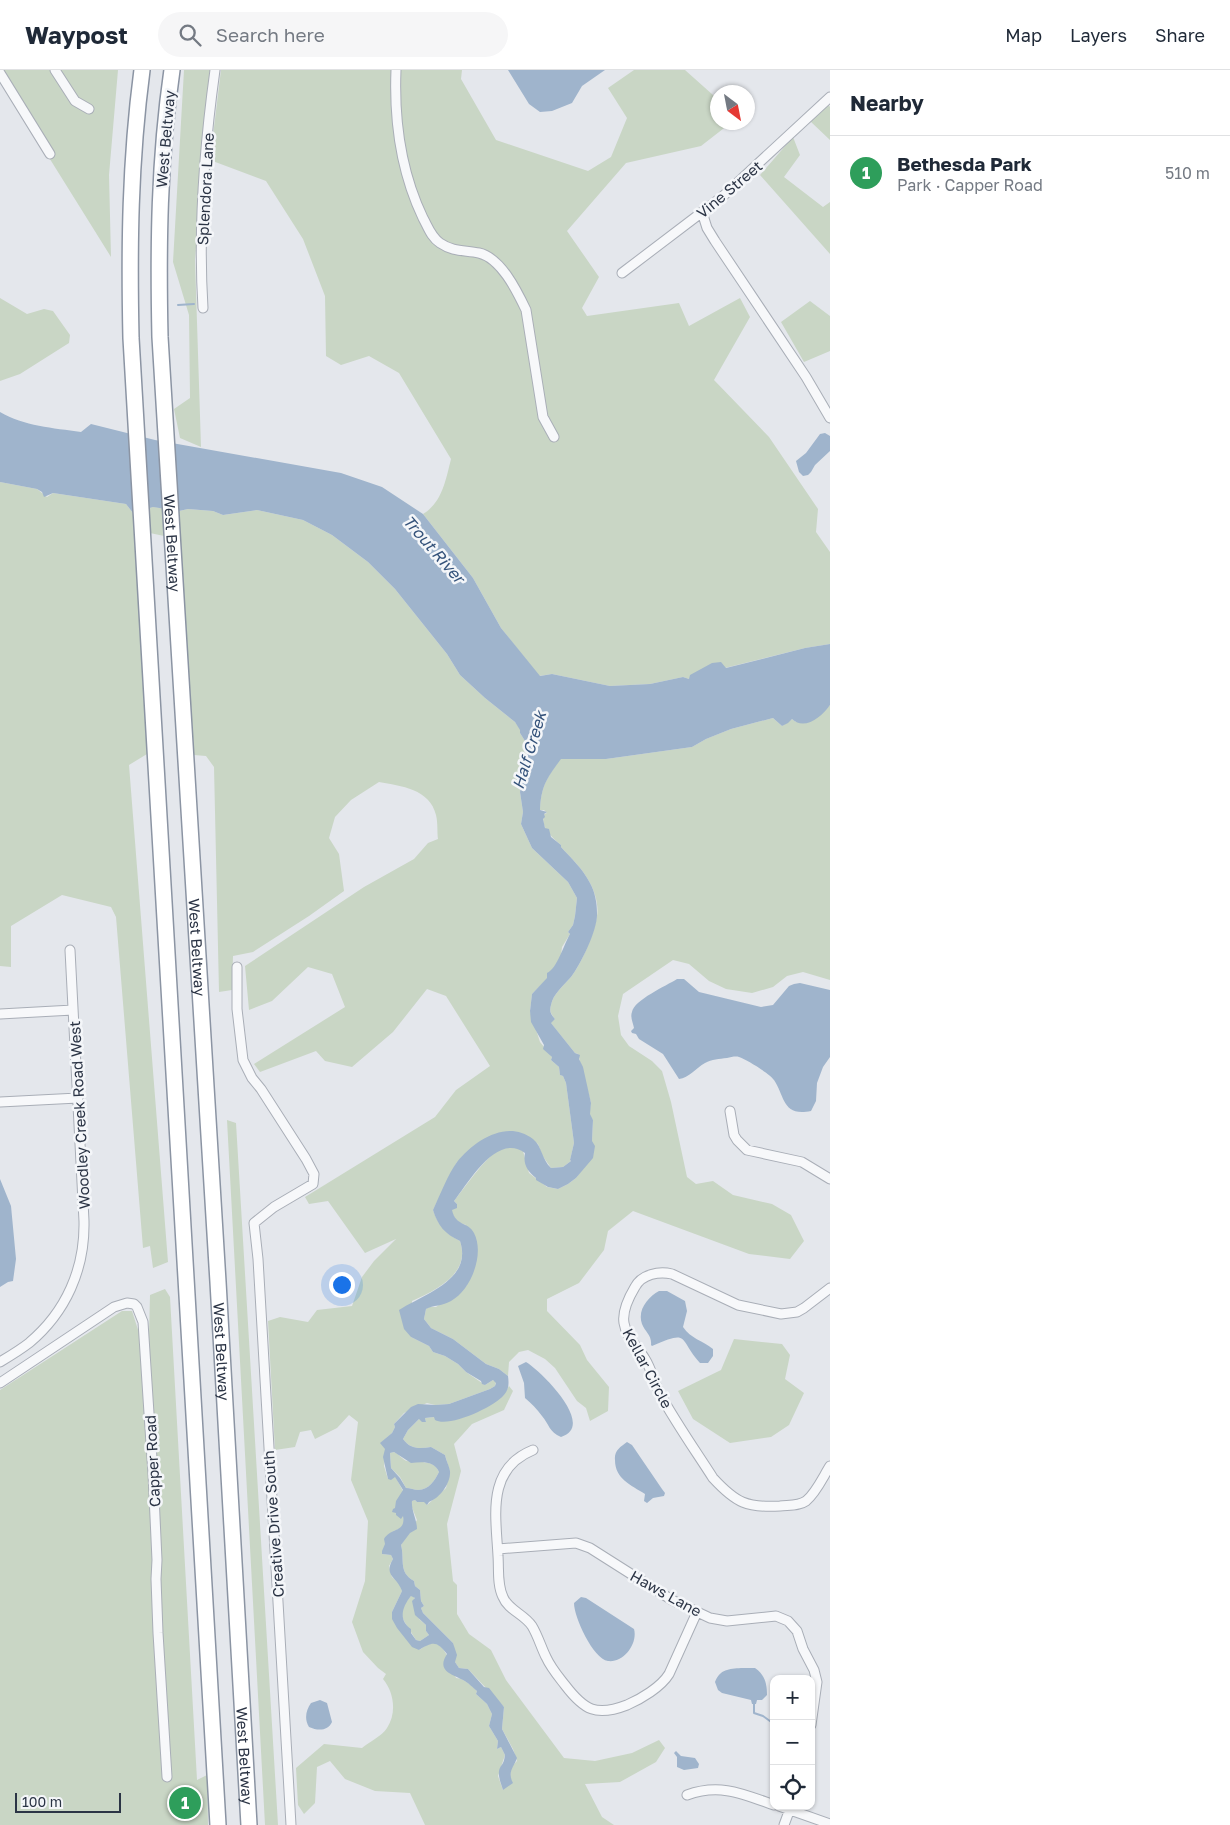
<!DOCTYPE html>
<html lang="en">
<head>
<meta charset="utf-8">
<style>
	body { margin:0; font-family:"Golos Text",sans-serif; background:#f6f6f7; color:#1f2937 }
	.controls { position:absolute; right:15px; bottom:15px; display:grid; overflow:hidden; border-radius:10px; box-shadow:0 1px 4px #0004 }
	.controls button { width:45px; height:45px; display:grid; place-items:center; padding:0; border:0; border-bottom:1px solid #e0e1e3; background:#fff; color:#1f2937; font:25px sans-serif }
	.compass { position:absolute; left:710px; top:15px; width:45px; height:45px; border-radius:50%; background:#fff; box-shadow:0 1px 4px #0004; rotate:148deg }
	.scale { position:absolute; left:15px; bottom:12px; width:106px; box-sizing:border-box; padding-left:5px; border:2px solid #2b3445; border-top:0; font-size:14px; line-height:18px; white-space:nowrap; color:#2b3445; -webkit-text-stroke:4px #f4f6f9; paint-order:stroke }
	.you { position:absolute; left:341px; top:1214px; width:18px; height:18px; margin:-12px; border:4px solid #fff; border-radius:50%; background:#1a73e8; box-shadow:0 0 0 8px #1a73e833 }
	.badge { display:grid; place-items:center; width:32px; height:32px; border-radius:50%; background:#db2777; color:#fff; font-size:16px; font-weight:700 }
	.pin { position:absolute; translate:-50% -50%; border:2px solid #fff; box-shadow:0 1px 5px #0006 }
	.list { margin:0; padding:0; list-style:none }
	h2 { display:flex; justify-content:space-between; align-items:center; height:65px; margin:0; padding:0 20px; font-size:21px }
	h2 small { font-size:16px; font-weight:400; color:#747a83 }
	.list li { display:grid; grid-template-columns:32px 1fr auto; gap:15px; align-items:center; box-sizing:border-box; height:75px; padding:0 20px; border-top:1px solid #e0e1e3 }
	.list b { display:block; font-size:19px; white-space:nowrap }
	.list p { margin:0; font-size:16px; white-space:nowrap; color:#747a83 }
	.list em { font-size:16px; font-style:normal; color:#747a83 }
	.icon { flex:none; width:28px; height:28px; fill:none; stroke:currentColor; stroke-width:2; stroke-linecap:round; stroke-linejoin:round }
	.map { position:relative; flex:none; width:830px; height:1755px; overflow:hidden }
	header { display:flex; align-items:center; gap:30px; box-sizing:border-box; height:70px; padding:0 25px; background:#fff; border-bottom:1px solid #e0e1e3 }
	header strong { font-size:24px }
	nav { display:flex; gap:28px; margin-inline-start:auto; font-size:18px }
	.search { width:350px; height:45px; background:#f6f6f7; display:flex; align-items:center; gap:12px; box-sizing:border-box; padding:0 18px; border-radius:28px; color:#747a83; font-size:19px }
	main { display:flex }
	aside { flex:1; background:#fff }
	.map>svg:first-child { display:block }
</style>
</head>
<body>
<header>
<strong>Waypost</strong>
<div class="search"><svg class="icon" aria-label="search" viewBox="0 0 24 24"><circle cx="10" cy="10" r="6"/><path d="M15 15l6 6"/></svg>Search here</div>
<nav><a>Map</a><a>Layers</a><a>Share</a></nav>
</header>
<main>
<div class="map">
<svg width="830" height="1755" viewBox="0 0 830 1755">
	<rect width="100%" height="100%" fill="#e4e7ec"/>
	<!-- green -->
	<path fill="#c9d6c5" d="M0,0H118L109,105L111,187L0,9Z
		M184,0H210L195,190L201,377L180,368L174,339L190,328L189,245L173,192Z
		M221,0H462L461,9L496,70L588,101L611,87L627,48L608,18L634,0H685L713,25L717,33L718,52L727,53L728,55L701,76L626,93L567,161L599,207L582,238L587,246L679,233L689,256L740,228L750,247L714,310L769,367L818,439L816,462L830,482V574L805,578L725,598L689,609L683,607L650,614L610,616L552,604L539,606L501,558L473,508L423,444C442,433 446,409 451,389L399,303L369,286L341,295L326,286L325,226L303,169L266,111L210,90Z
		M827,33L830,37V70L810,51Z
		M793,67L800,85L784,107L823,137L830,132V184L760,105Z
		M0,228L27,244L44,239L53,241L70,265L69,273L20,304L0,311Z
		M810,231L830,246V281L804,292L781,252Z
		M0,412L37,419L47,427L53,423L126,434L133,443L147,684L129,695L168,1192L153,1198L150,1176L143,1178L116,847L111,837L62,825L11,856V897L0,896Z
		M153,437L163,438L164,466L150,463L148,438Z
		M188,439L213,441L223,445L257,440L303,450L332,465L368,492L395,519L447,584L460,605L485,628L515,652L521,660L520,663L525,671L528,687L520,722L523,742L521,754L532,778L568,812L577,828L575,846L573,855L568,862L570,864L562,877L561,886L548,908L532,924L530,941L540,972L552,987L551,990L559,997L560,1005L563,1006L566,1013L574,1073L570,1090L571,1091L563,1097L551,1098L542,1085L538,1074L523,1064L457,1092L433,1140C438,1155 446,1164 460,1171C471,1204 436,1220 412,1231L411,1267L429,1276L433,1282L445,1286L458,1294L466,1302L485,1315L493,1310L496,1312L495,1316L490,1319L449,1334L435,1335L427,1333L404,1343L394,1354L395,1357L392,1363L381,1373L386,1379L384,1396L388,1409L395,1406L403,1421L396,1443L403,1445L404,1452L403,1457L392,1462L382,1484L391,1485L393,1489L389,1496L392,1507L400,1514L402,1521L392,1542L419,1580C423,1578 426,1574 430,1573C445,1570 452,1598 456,1608C465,1609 471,1615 477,1621L476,1624L487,1634L492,1644L489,1656L498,1671L497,1679L501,1677L505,1685L498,1706L503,1720L510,1708L511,1697L517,1691L513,1679L502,1659L504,1637L468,1599L459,1598L455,1592L453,1573L423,1543L421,1538L424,1536L421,1531L420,1520L415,1516L414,1511C398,1502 405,1490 401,1475L417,1450L411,1435L412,1431L415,1430L417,1432H425L427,1435L446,1418L450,1402L445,1385L431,1377C419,1379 410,1379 403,1369L408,1360L419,1349L426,1352L425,1348L434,1347L503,1326L509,1316L513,1321L504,1340L472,1354L454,1374L461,1401L447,1454L453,1511L457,1515V1544L469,1564L491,1580L506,1610L564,1688L595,1691L632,1683L659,1670L665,1678L656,1692L620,1712L585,1714L602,1747L614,1755H425L410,1723L375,1721L345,1709L330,1691L317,1697L315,1733L304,1744L298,1735L296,1698L324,1674L362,1678C369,1672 382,1666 387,1658C397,1643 394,1622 383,1609L386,1604L378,1598L363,1582L352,1552L365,1511L368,1451L351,1410L358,1352L349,1345L337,1358L315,1369L311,1360L300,1362L295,1377L275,1380L268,1251L280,1247L308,1252L317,1240L352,1236L362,1207L374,1191L396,1169L365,1183L328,1131L309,1134L305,1127L435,1047L456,1020L490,996L446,926L427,919L393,962L352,997L325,991L316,981L260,1002L254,994L345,937L332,904L308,897L272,931L249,940L245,896L364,817L414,789L428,773L438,769C437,762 438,753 436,745C430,719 401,716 379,712L351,730L335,747L329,768L339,784L344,821L309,846L253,882L233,886L232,920L219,922L214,697L206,686L194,685L179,441Z
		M830,635V910L803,902L787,906L773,917L752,923L726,919L709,911L689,894L673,890L623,924L618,946L621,965L629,976L652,991L662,1001L671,1032L687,1107L696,1114L713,1111L733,1125L772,1134L791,1145L804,1171L790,1189L749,1184L633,1141L608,1161L604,1180L579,1213L547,1229V1241L580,1275L587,1290L609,1317L608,1341L590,1351L586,1338L577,1331L555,1298L545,1289L528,1280L519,1282L509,1292L508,1306L499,1299L486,1294L453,1269L431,1258L424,1249L426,1239L429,1237H436L467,1215L466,1155C457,1153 454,1148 451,1140L457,1134L454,1131C464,1119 490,1080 504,1077C511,1076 517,1078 523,1081L529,1103L547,1117L558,1119L568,1114L576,1108L588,1092L592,1071L593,1050L589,1045L591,1033L578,984L575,983L550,952L555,949C551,944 549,941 551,935C553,924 564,915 571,907C582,893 594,864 597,846C599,836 595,822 590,813C583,799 571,788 561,777V775C552,767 540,758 544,744L547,743L544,740H540C541,716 547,708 560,689H606L692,677L706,669L731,659L773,648L782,656L792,649L796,652C807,653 823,644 830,635Z
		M227,1050L236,1053L278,1755H265Z
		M165,1219L170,1227L197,1710L207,1705L208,1755H0V1320L122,1241H132L140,1266L149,1265L150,1225Z
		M734,1269L782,1274L790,1285L785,1309L804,1323L789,1355L771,1367L730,1373L693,1349L678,1321L721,1300Z
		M394,1382C399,1384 403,1390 407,1391C418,1393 434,1389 439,1402C435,1410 429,1420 418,1420C415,1420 410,1418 406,1418L400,1407L391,1398L390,1383Z
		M411,1526H414L419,1549L426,1555V1561L429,1565L420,1571L416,1570L404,1551L401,1543L405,1533Z"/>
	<!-- water -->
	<path fill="#9fb4cc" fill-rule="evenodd" d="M508,0H605L582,16L572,33L552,41L540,42L529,34Z
		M0,342C24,356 53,358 81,362L91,354L155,370L341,403L382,417L423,444L473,508L501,558L540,606L552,604L610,616L650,614L683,607L689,609L690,605L712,593L721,592L726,598L805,578L830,574V635C822,647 804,661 792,649L788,653L782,656L773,648L731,659L706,669L692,677L606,689H561C547,708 541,716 540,740L547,742L544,744L545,747L543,749L545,758L549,759L551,767L561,775V777C571,788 583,799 590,813C595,822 597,833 597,843C598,859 581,894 571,907C564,915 553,924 551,935C549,942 551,944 555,949L551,953L575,983L580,985L579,989L583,997L591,1033L590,1044L593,1050L592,1071L595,1076L593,1088L576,1108L568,1114L558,1119L548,1117L536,1110V1108C527,1101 523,1094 525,1083C497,1062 469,1112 454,1131L457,1134V1138L452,1140C456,1157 468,1151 474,1163C485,1184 471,1220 451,1231C443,1236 433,1235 426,1239L424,1249L431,1258L453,1269L486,1294L499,1299L508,1306C509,1314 509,1319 504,1325C494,1337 449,1358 435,1350L434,1347L425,1348L426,1352H422L419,1349L408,1360L403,1369C410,1379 419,1379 431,1377L445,1385C446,1390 449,1396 450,1401C451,1413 440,1428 429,1432L427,1435L424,1432H417L415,1430L412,1431C411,1440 417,1450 417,1459L410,1463L401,1475C405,1490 398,1502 414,1511L415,1516L420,1520L421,1531L424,1536L421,1538L423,1543L453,1573L457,1585L455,1592L459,1598L468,1599L484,1617L489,1618L504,1637L502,1659L517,1688C514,1697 507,1702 513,1713L503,1720C501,1713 496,1703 501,1696C504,1692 504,1691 505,1685L501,1677L497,1679L498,1671L489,1656L492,1644L487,1634L476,1624L477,1621C472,1617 469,1613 463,1610C452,1604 436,1601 447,1584C437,1571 433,1571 419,1580L412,1577L397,1558L392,1549V1542L402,1521C397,1506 383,1506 393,1489L391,1485L382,1484V1481L385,1474L384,1469C391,1457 406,1463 403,1446L401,1449L396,1445V1443L392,1442L393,1439L395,1438L396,1431L403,1420L395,1407L391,1410L388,1409L383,1387L385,1379L380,1373L392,1363L395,1357L394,1354L411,1337L418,1334L435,1335L449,1334L490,1319L495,1316L496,1313L493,1310L485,1315L482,1314L481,1311L466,1302L458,1294L445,1286L433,1282L429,1276L411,1267L404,1259L399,1240C424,1224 473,1210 460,1171C445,1164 438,1156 433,1140C440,1125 448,1104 457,1092C475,1070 507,1049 533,1069C542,1076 542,1090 551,1098L563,1097L571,1091L570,1090L574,1073L566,1013L563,1006L560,1005L559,997L551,990L552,987L543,979L544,975L531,952L530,941L532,924L547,908V903C557,899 564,874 570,864L568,862L573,855L575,846L577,828L568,812L532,778L521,754L523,742L520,722L528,687L525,671L520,663V660L515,652L485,628L460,605L447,584L395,519L368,492L332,465L303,450L257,440L223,445L213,441L188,439L179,441L153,437L133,443L126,434L53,423L44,427L42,422L37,419L0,412ZM394,1382L411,1393C421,1392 434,1390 439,1402C435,1410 429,1420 418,1420C415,1420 410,1418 406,1418L400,1408L391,1398L390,1383ZM411,1526L415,1528L412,1531L415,1545L426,1555V1561L429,1565L420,1571L416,1570L411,1563V1559C398,1550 402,1537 411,1526Z
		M825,363L830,366V381L815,395L811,402L808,405L803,406L799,402L796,391L806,383L820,364Z
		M677,909H684L699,922L761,937L773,935L789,916L794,914L800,913L830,920V987L823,997L817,1013L816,1031L811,1041C782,1047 785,1026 774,1010C770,1004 746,989 739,987C736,986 731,987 727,988C719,989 712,989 705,993C696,998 689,1008 679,1009L663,984L639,969L636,964L632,963L631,961L634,958C633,953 630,947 632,942C634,930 666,916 677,909Z
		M0,1109L11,1136L16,1189L13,1211L8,1212L0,1217Z
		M659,1221H667L685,1231L687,1241L683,1257C691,1269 702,1270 713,1279V1286L708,1293H700C678,1269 691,1259 652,1276L651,1275C652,1265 645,1262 642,1254C637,1240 648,1227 659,1221Z
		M526,1292C541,1301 597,1356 561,1367C549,1362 549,1354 542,1346C537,1339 531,1333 525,1328L524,1313L518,1296Z
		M627,1372L632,1375L662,1419L665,1423L664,1426L653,1428L647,1433L644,1431L645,1424C631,1415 615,1409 615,1390C614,1381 620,1377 627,1372Z
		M581,1527L586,1528L634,1559C638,1573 624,1593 608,1591C593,1589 574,1547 574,1533Z
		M741,1598H755C765,1605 767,1614 767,1625L762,1630H757L756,1634H752L751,1630L722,1623L718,1620L715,1612C720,1599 729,1599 741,1598Z
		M320,1630L327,1633L332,1652C328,1661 318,1661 309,1657C304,1649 306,1640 311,1633Z
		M676,1681L681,1686L695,1688L699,1694L698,1698L684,1700L677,1697V1687L674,1683Z"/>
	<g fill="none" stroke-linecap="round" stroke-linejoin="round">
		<!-- stream -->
		<path stroke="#9fb4cc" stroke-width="2" d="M178,235L194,234
			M754,1634V1643L763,1646L774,1654"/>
		<defs>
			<path id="street" d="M55,0L75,31L89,39
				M396,0C394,50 401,102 423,148C428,157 431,167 440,173C453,182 465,180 479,183C501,188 517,221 526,240L543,347L554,367
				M0,3L50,84
				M702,142L707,158L715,171L806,307L830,348
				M622,203L722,127L830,27
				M203,238C198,159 204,79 215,0
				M237,897V939L243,990L252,1008L261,1019L306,1089L314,1104L313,1114L274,1137L254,1153L258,1189L291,1755
				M0,944L73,940
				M0,1032L78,1028
				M730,1041L734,1065L737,1070L747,1080L802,1092L830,1109
				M830,1218L804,1238L797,1242L781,1244L738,1235L672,1204C659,1201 642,1204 635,1217C629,1227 622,1241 624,1253C626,1267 638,1277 645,1289C652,1300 654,1313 660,1324C676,1353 695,1380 713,1408C736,1433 747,1438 780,1436C789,1435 799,1436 806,1431C816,1423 823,1407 830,1396
				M0,1292C10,1286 20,1280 29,1273C66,1242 85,1199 84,1151L70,880
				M0,1313L114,1237L127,1233L134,1234L137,1237L143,1252L153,1404L157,1490L156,1509L158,1563L167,1707
				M533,1380C486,1399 496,1446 498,1486C499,1499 497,1515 503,1527C508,1540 524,1544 532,1556C538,1566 541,1577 546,1587C551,1598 558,1606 565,1615C584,1640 596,1647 627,1635C641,1629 661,1617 669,1604L697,1542
				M498,1479L576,1473L590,1478L672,1530L710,1548L727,1551L776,1546L788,1551L797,1561L803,1579L814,1600L817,1612L811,1655
				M687,1725C720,1713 743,1724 774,1735
				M779,1736L830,1754
				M784,1755L791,1736"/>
			<g id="highway">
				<path d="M142,0C130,91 129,177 131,268L218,1755"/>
				<path id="s1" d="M172,0C159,89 158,177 160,267L218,1212L249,1755"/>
			</g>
		</defs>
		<!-- street casing -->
		<use href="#street" stroke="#a9aeb7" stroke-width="11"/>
		<!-- highway casing -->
		<use href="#highway" stroke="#8b94a3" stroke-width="18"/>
		<!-- street -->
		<use href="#street" stroke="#f7f8fa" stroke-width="9"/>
		<!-- highway -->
		<use href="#highway" stroke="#fff" stroke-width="15"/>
	</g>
	<g text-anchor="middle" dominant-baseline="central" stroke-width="5" stroke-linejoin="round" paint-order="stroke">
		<!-- street labels -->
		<g font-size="15" fill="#2b3445" stroke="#f4f6f9">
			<text transform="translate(165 69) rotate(-85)">West Beltway</text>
			<text transform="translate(205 119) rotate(-87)">Splendora Lane</text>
			<text transform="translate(729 119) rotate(-40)">Vine Street</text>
			<text stroke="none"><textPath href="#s1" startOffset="474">West Beltway</textPath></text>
			<text stroke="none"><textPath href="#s1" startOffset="879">West Beltway</textPath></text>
			<text transform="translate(79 1045) rotate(-93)">Woodley Creek Road West</text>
			<text stroke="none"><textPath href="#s1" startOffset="1284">West Beltway</textPath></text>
			<text transform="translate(648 1298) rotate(62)">Kellar Circle</text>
			<text transform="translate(152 1391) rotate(-93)">Capper Road</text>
			<text transform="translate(273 1454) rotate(-94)">Creative Drive South</text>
			<text transform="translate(666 1523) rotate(29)">Haws Lane</text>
			<text stroke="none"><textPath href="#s1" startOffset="1689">West Beltway</textPath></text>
		</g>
		<!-- water labels -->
		<g font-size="16" font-style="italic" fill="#34527a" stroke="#f4f6f9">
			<text transform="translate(434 479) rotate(49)">Trout River</text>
			<text transform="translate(529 680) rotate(-73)">Half Creek</text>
		</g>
	</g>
</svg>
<div class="controls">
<button>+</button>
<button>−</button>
<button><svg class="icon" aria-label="locate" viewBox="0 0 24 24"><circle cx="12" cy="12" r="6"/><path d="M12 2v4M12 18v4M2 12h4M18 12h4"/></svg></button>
</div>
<svg class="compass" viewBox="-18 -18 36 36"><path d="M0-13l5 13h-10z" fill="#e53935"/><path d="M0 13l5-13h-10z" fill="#747a83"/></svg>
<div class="scale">100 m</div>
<div class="you"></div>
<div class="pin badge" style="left:185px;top:1733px;background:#2e9e5b">1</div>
</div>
<aside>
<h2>Nearby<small></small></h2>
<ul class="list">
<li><span class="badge" style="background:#2e9e5b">1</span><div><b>Bethesda Park</b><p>Park · Capper Road</p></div><em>510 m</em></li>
</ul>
</aside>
</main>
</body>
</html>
